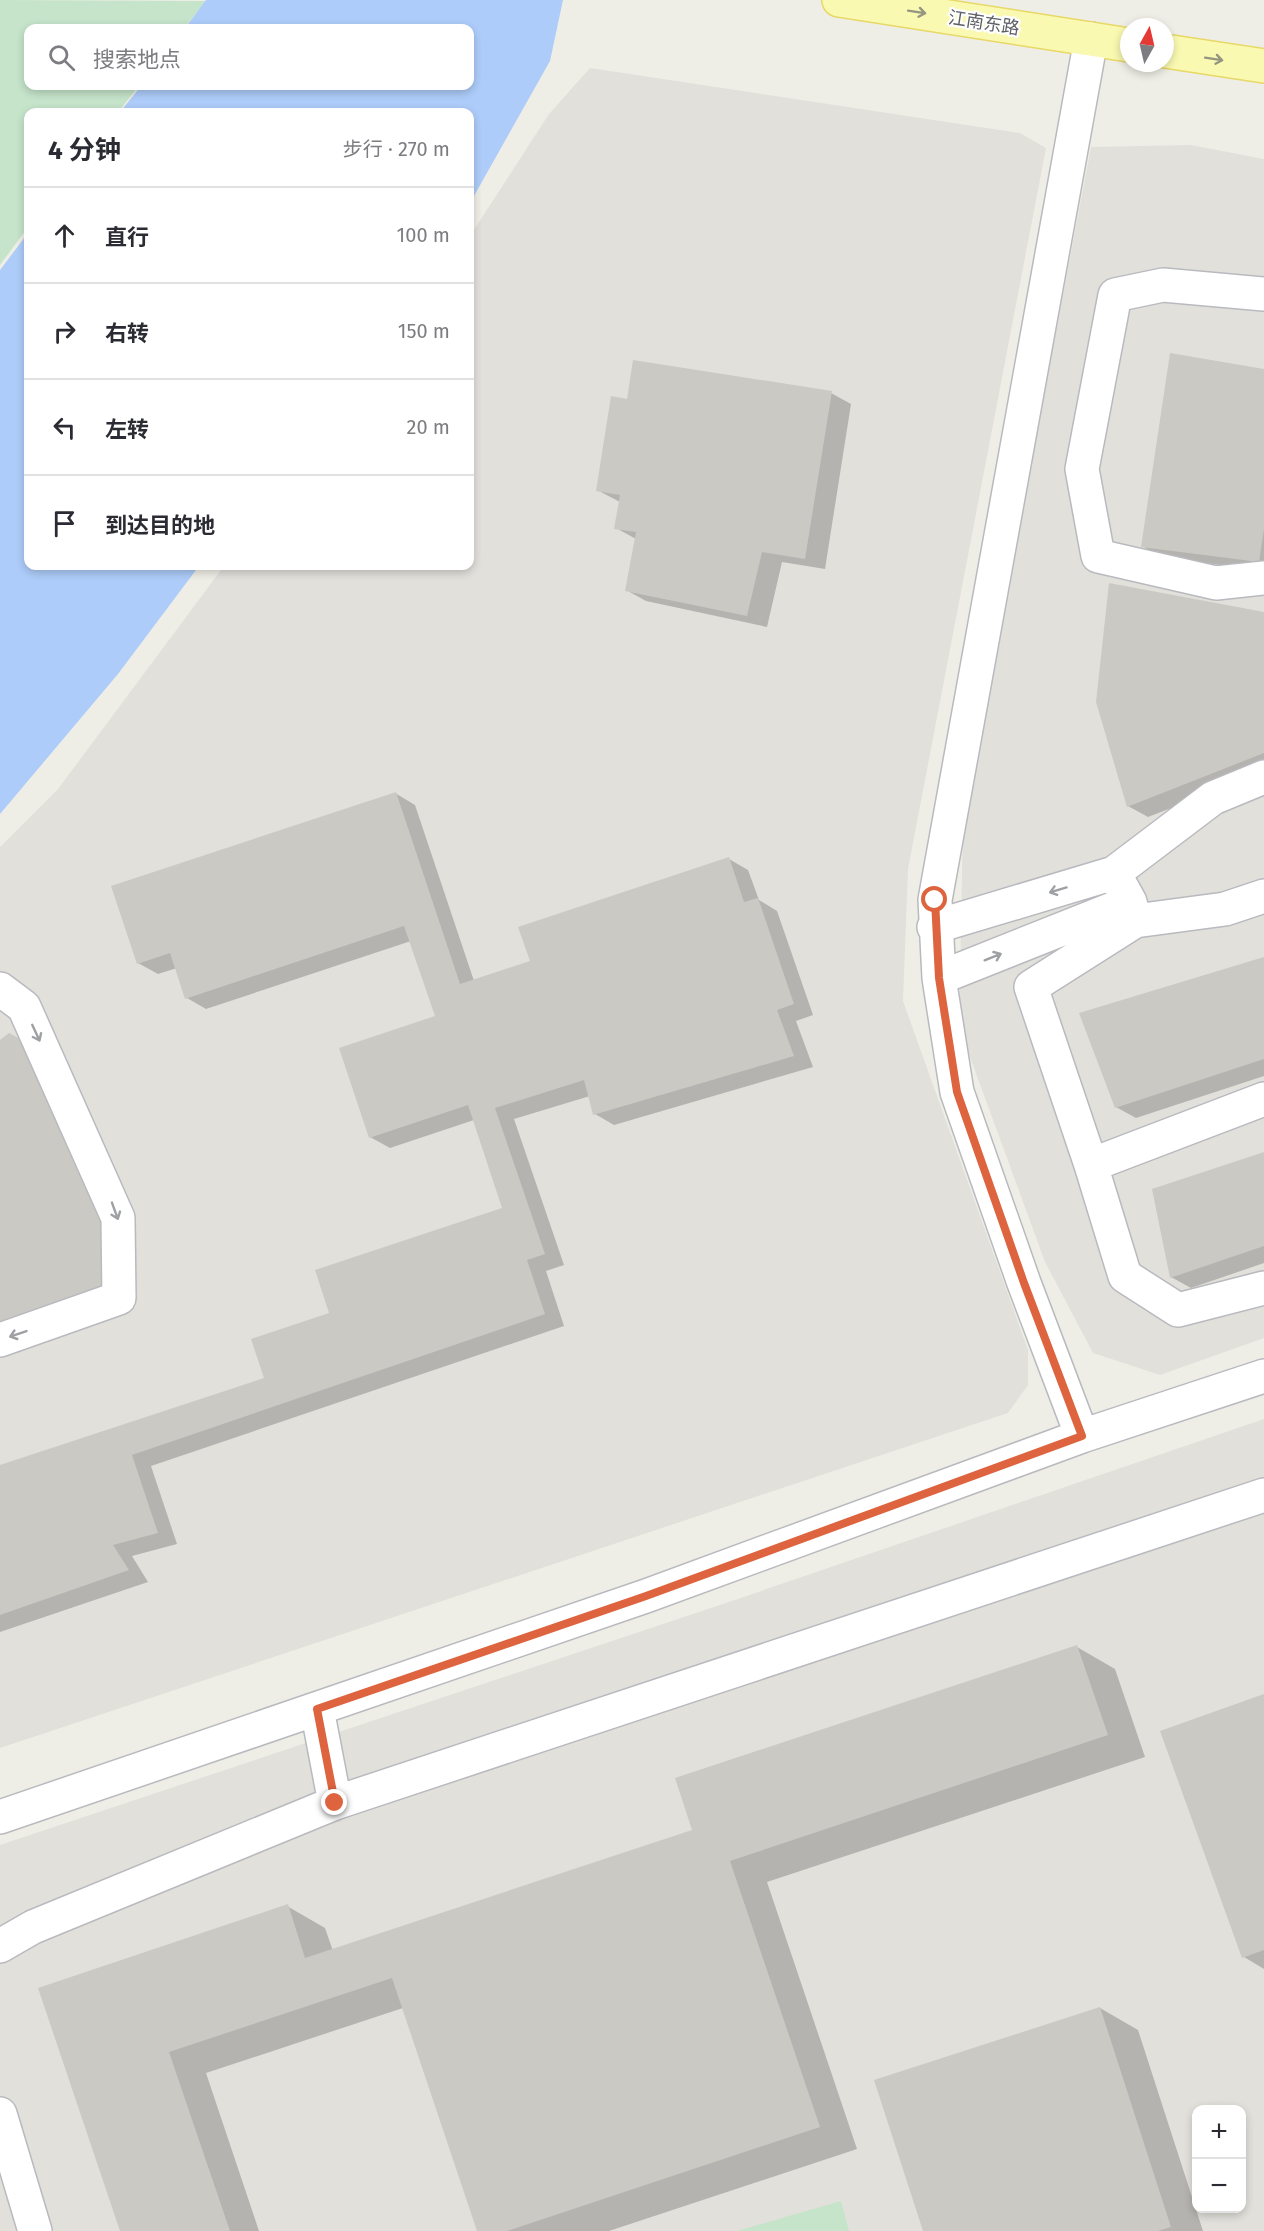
<!DOCTYPE html>
<html lang="zh">
<head>
<meta charset="utf-8">
<style>
	body { margin:0; font-family:"Fira Sans","Noto Sans SC",sans-serif; background:#f2f2f3; color:#2b2b33 }
	.controls { position:absolute; right:18px; bottom:18px; display:grid; overflow:hidden; border-radius:12px; box-shadow:0 3px 9px #0003 }
	.controls button { width:54px; height:54px; display:grid; place-items:center; padding:0; border:0; border-bottom:2px solid #e1e1e2; background:#fff; color:#2b2b33; font:30px sans-serif }
	.compass { position:absolute; left:1120px; top:18px; width:54px; height:54px; border-radius:50%; background:#fff; box-shadow:0 3px 9px #0003; rotate:8deg }
	.stop { position:absolute; width:18px; height:18px; margin:-14px; border:4px solid #dd643e; border-radius:50%; background:#fff }
	.stop.end { background:#dd643e; border-color:#fff; box-shadow:0 2px 6px #0008 }
	.list { margin:0; padding:0; list-style:none }
	h2 { display:flex; justify-content:space-between; align-items:center; height:78px; margin:0; padding:0 24px; font-size:26px }
	h2 small { font-size:20px; font-weight:400; color:#7c7c81 }
	.list li { display:grid; grid-template-columns:39px 1fr auto; gap:18px; align-items:center; box-sizing:border-box; height:96px; padding:0 24px; border-top:2px solid #e1e1e2 }
	.list b { display:block; font-size:22px; white-space:nowrap }
	.list em { font-size:20px; font-style:normal; color:#7c7c81 }
	.icon { flex:none; width:33px; height:33px; fill:none; stroke:currentColor; stroke-width:2; stroke-linecap:round; stroke-linejoin:round }
	.map { position:relative; flex:none; width:1264px; height:2231px; overflow:hidden }
	.search { position:absolute; background:#fff; box-shadow:0 3px 9px #0003; left:24px; top:24px; width:450px; height:66px; display:flex; align-items:center; gap:15px; box-sizing:border-box; padding:0 21px; border-radius:12px; color:#7c7c81; font-size:22px }
	.panel { position:absolute; background:#fff; box-shadow:0 3px 9px #0003; left:24px; top:108px; width:450px; height:462px; border-radius:12px }
	.map>svg:first-child { display:block }
</style>
</head>
<body>
<div class="map">
<svg width="1264" height="2231" viewBox="0 0 1264 2231">
	<rect width="100%" height="100%" fill="#efeee6"/>
	<!-- industrial -->
	<path fill="#e1e0db" fill-rule="evenodd" d="M590,68L1020,133L1046,148L908,869L903,1001L1028,1350V1385L1008,1413L0,1748V847L58,789L224,566H470V236L549,114Z
		M1191,145L1264,159V1338L1160,1375L1093,1353L1045,1262L959,1027L963,822L1091,147Z
		M1264,1419V2231H0V1845L717,1606ZM1196,2110H1242V2208H1196Z"/>
	<!-- green -->
	<path fill="#c5e4ca" d="M0,0L206,1L184,28H28V86H139L118,112H28V227L0,265Z
		M841,2201L849,2231H737Z"/>
	<!-- water -->
	<path fill="#adccf9" d="M206,0H563L550,61L470,203V112H120L141,86H470V28H185Z
		M28,233V566H199L118,674L0,814V270Z"/>
	<!-- shadow -->
	<path fill="#0003" d="M1264,371V571L1162,557L1142,546Z
		M831,393L851,404L825,569L782,562L767,627L646,601L626,590L636,539L616,528L620,502L597,490L628,400Z
		M1264,613V772L1148,817L1128,806Z
		M395,793L415,805L474,981L532,962L729,859L748,870L759,900L777,911L813,1015L796,1021L813,1067L614,1125L595,1114L590,1096L514,1119L564,1265L546,1271L564,1326L151,1466L177,1544L132,1556L148,1582L0,1632V1466L266,1379L331,1314L504,1209L474,1120L390,1148L370,1137L437,1017L411,941L206,1009L187,998L177,968L158,974L138,963Z
		M1264,959V1076L1136,1118L1116,1107Z
		M1264,1153V1263L1191,1288L1171,1277Z
		M1077,1647L1115,1669L1145,1757L767,1882L857,2149L609,2231H478L403,2008L206,2073L259,2231H122L40,1989L287,1906L325,1928L333,1951L694,1831Z
		M1264,1696V1969L1244,1957Z
		M1100,2008L1138,2030L1203,2231H924Z"/>
	<!-- building -->
	<path fill="#cbc9c3" d="M1170,353L1264,369V529L1259,562L1141,547Z
		M633,360L832,391L805,559L762,552L747,616L625,591L636,532L614,529L620,495L596,491L611,396L627,399Z
		M1109,583L1264,612V753L1127,807L1096,702Z
		M396,792L460,984L530,961L518,927L729,857L744,902L758,898L794,1004L777,1010L794,1056L593,1115L584,1080L495,1108L545,1254L527,1260L545,1314L132,1455L158,1533L113,1545L129,1570L0,1615V1465L264,1378L251,1339L329,1313L315,1270L502,1208L468,1105L369,1138L339,1048L435,1016L404,926L185,999L170,953L137,964L111,886Z
		M1264,957V1059L1115,1108L1079,1013Z
		M9,1033L26,1042L98,1196L112,1283L0,1324V1040Z
		M1264,1152V1246L1170,1278L1152,1189Z
		M1077,1645L1108,1735L730,1861L820,2127L507,2231H477L392,1978L169,2052L230,2231H120L38,1988L288,1904L305,1958L692,1830L675,1778Z
		M1264,1694V1950L1242,1958L1160,1731Z
		M1100,2007L1171,2227L1158,2231H923L874,2080Z"/>
	<g fill="none" stroke-linecap="round" stroke-linejoin="round">
		<defs>
			<path id="minor" d="M1264,294L1163,285L1115,295L1082,469L1098,556L1216,583L1264,578
				M1264,777L1213,798L1114,873L1130,902L1135,921L1225,909L1264,896
				M934,927L1114,873
				M939,978L1130,902
				M0,989L24,1007L118,1218L119,1298L0,1340
				M1264,1099L1091,1165L1125,1276L1178,1310L1264,1288
				M1091,1165L1031,987L1135,921
				M1082,1436L1024,1283L957,1092L939,978L935,900L1091,39
				M335,1803L1264,1495
				M0,1817L646,1596L1082,1436L1264,1376
				M0,1946L33,1927L335,1803L317,1709
				M0,2114L35,2231"/>
			<path id="major" d="M839,0L1129,45
				M1165,51L1264,66"/>
		</defs>
		<!-- minor casing -->
		<use href="#minor" stroke="#b9babf" stroke-width="36"/>
		<!-- major casing -->
		<use href="#major" stroke="#e7d867" stroke-width="36"/>
		<!-- minor -->
		<use href="#minor" stroke="#fff" stroke-width="33"/>
		<!-- major -->
		<use href="#major" stroke="#f9f9b1" stroke-width="33"/>
	</g>
	<!-- one-way arrows -->
	<defs><path id="oneway-shaft" d="M-6 0H5M1.5-3L5.5 0L1.5 3" fill="none" stroke-width="1.6" stroke-linecap="round" stroke-linejoin="round" transform="scale(1.5)"/></defs>
	<g stroke="#949680">
		<use href="#oneway-shaft" transform="translate(917 12) rotate(9)"/>
		<use href="#oneway-shaft" transform="translate(1214 59) rotate(9)"/>
	</g>
	<g stroke="#9ea0a3">
		<use href="#oneway-shaft" transform="translate(1058 890) rotate(163)"/>
		<use href="#oneway-shaft" transform="translate(993 957) rotate(-22)"/>
		<use href="#oneway-shaft" transform="translate(36 1033) rotate(65)"/>
		<use href="#oneway-shaft" transform="translate(115 1211) rotate(70)"/>
		<use href="#oneway-shaft" transform="translate(18 1334) rotate(161)"/>
	</g>
	<g fill="none" stroke-linecap="round" stroke-linejoin="round">
		<!-- route -->
		<path stroke="#dd643e" stroke-width="8" d="M335,1803L317,1709L646,1596L1082,1436L1024,1283L957,1092L939,978L935,900"/>
	</g>
	<g text-anchor="middle" dominant-baseline="central" stroke-width="4.5" stroke-linejoin="round" paint-order="stroke">
		<!-- street labels -->
		<g font-size="18" fill="#5e6066" stroke="#fff">
			<text transform="translate(984 23) rotate(9)">江南东路</text>
		</g>
	</g>
</svg>
<div class="controls">
<button>+</button>
<button>−</button>
</div>
<svg class="compass" viewBox="-18 -18 36 36"><path d="M0-13l5 13h-10z" fill="#e53935"/><path d="M0 13l5-13h-10z" fill="#7c7c81"/></svg>
<div class="stop" style="left:935px;top:900px"></div>
<div class="stop end" style="left:335px;top:1803px"></div>
<div class="search"><svg class="icon" aria-label="search" viewBox="0 0 24 24"><circle cx="10" cy="10" r="6"/><path d="M15 15l6 6"/></svg>搜索地点</div>
<section class="panel">
<h2>4 分钟<small>步行 · 270 m</small></h2>
<ul class="list">
<li><svg class="icon" aria-label="ahead" viewBox="0 0 24 24"><path d="M12 20V5M6 11l6-6 6 6"/></svg><div><b>直行</b></div><em>100 m</em></li>
<li><svg class="icon" aria-label="right" viewBox="0 0 24 24"><path d="M7 20v-9h11M14 6l5 5-5 5"/></svg><div><b>右转</b></div><em>150 m</em></li>
<li><svg class="icon" aria-label="left" viewBox="0 0 24 24"><path d="M17 20v-9H6M10 6l-5 5 5 5"/></svg><div><b>左转</b></div><em>20 m</em></li>
<li><svg class="icon" aria-label="arrive" viewBox="0 0 24 24"><path d="M6 21V4h12l-3 4 3 4H6"/></svg><div><b>到达目的地</b></div></li>
</ul>
</section>
</div>
</body>
</html>
